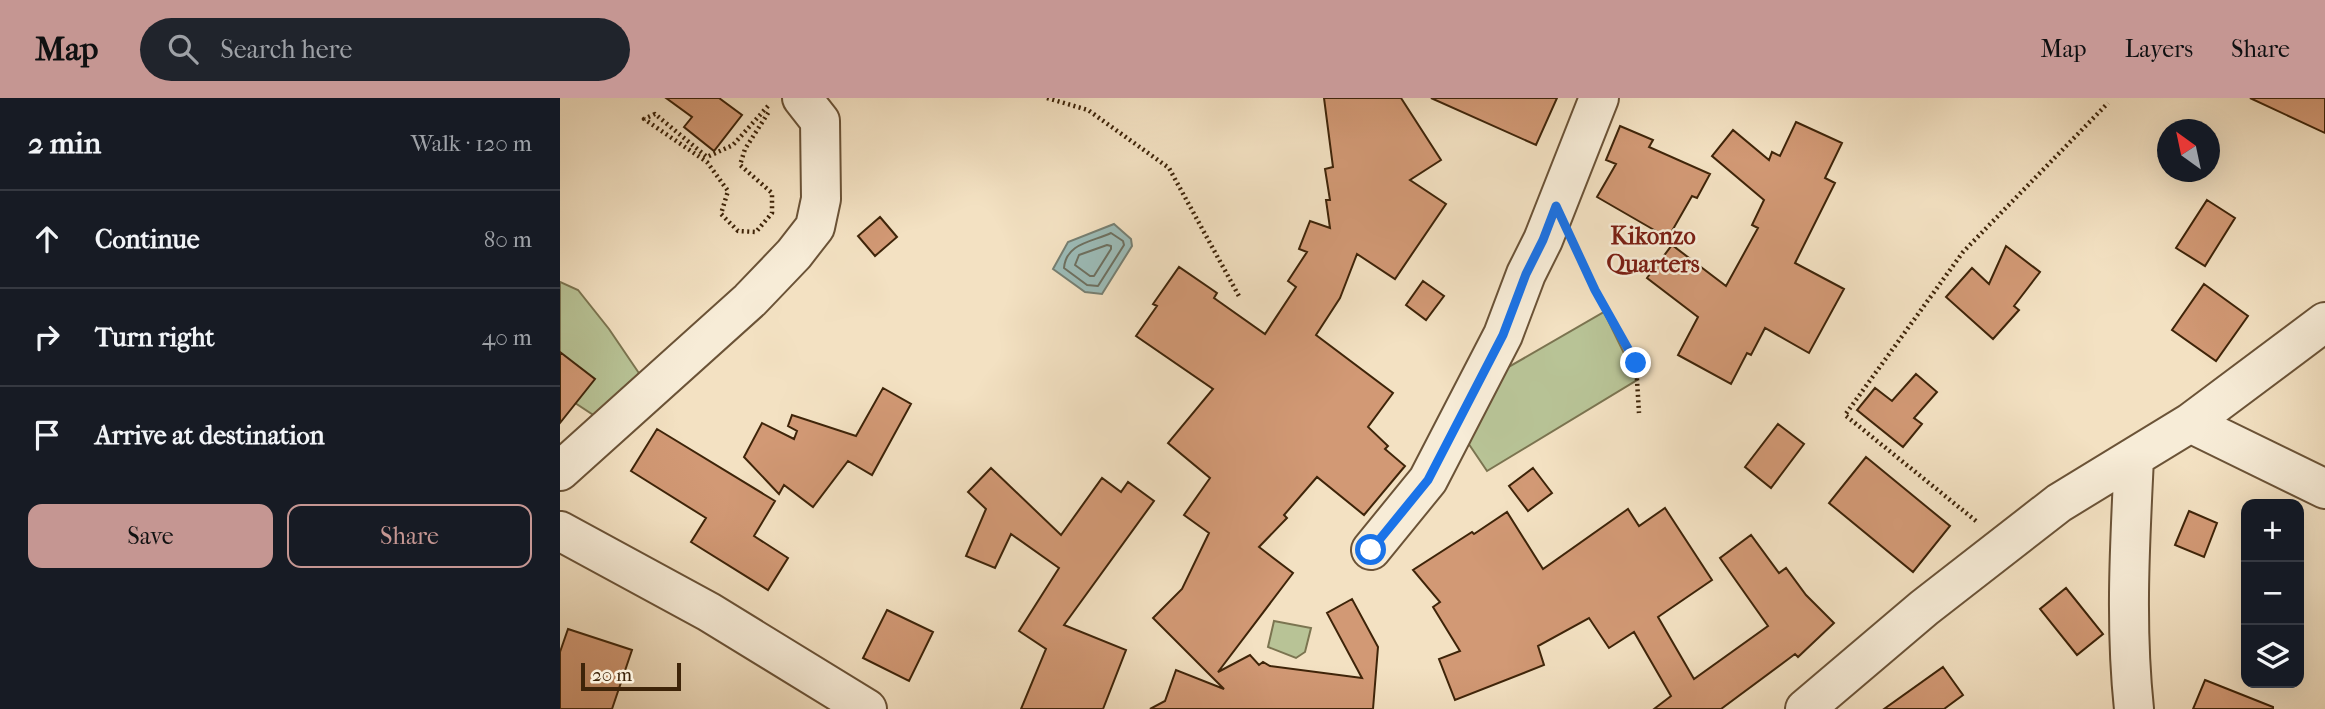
<!DOCTYPE html>
<html lang="en">
<head>
<meta charset="utf-8">
<style>
	body { margin:0; font-family:"IM FELL French Canon",serif; background:#20242c; color:#f1f3f6 }
	.controls { position:absolute; right:21px; bottom:21px; display:grid; overflow:hidden; border-radius:14px; box-shadow:0 7px 28px #0002 }
	.controls button { width:63px; height:63px; display:grid; place-items:center; padding:0; border:0; border-bottom:2px solid #363941; background:#171b24; color:#f1f3f6; font:35px sans-serif }
	.compass { position:absolute; left:1597px; top:21px; width:63px; height:63px; border-radius:50%; background:#171b24; box-shadow:0 7px 28px #0002; rotate:327deg }
	.scale { position:absolute; left:21px; bottom:18px; width:100px; box-sizing:border-box; padding-left:7px; border:4px solid #3e2409; border-top:0; font-size:19px; line-height:24px; white-space:nowrap; color:#3e2409; -webkit-text-stroke:5px #f7ecd7; paint-order:stroke }
	.stop { position:absolute; width:21px; height:21px; margin:-16px; border:5px solid #1a73e8; border-radius:50%; background:#fff }
	.stop.end { background:#1a73e8; border-color:#fff; box-shadow:0 2px 7px #0008 }
	.list { margin:0; padding:0; list-style:none }
	h2 { display:flex; justify-content:space-between; align-items:center; height:91px; margin:0; padding:0 28px; font-size:30px }
	h2 small { font-size:23px; font-weight:400; color:#9ea1a6 }
	.list li { display:grid; grid-template-columns:46px 1fr auto; gap:21px; align-items:center; box-sizing:border-box; height:98px; padding:0 28px; border-top:2px solid #363941 }
	.list b { display:block; font-size:26px; white-space:nowrap }
	.list em { font-size:23px; font-style:normal; color:#9ea1a6 }
	.actions { display:flex; gap:14px; padding:21px 28px }
	.actions a { flex:1; padding:16px 0; border:2px solid #c59692; border-radius:14px; text-align:center; font-size:24px; color:#c59692 }
	.actions .main { background:#c59692; color:#111 }
	.icon { flex:none; width:38px; height:38px; fill:none; stroke:currentColor; stroke-width:2; stroke-linecap:round; stroke-linejoin:round }
	.map { position:relative; flex:none; width:1765px; height:611px; overflow:hidden }
	header { display:flex; align-items:center; gap:42px; box-sizing:border-box; height:98px; padding:0 35px; background:#c59692; color:#111 }
	header strong { font-size:33px }
	nav { display:flex; gap:38px; margin-inline-start:auto; font-size:24px }
	.search { width:490px; height:63px; background:#20242c; display:flex; align-items:center; gap:18px; box-sizing:border-box; padding:0 24px; border-radius:38px; color:#9ea1a6; font-size:26px }
	main { display:flex }
	aside { flex:1; background:#171b24 }
	.map>svg:first-child { display:block }
</style>
</head>
<body>
<header>
<strong>Map</strong>
<div class="search"><svg class="icon" aria-label="search" viewBox="0 0 24 24"><circle cx="10" cy="10" r="6"/><path d="M15 15l6 6"/></svg>Search here</div>
<nav><a>Map</a><a>Layers</a><a>Share</a></nav>
</header>
<main>
<aside>
<h2>2 min<small>Walk · 120 m</small></h2>
<ul class="list">
<li><svg class="icon" aria-label="ahead" viewBox="0 0 24 24"><path d="M12 20V5M6 11l6-6 6 6"/></svg><div><b>Continue</b></div><em>80 m</em></li>
<li><svg class="icon" aria-label="right" viewBox="0 0 24 24"><path d="M7 20v-9h11M14 6l5 5-5 5"/></svg><div><b>Turn right</b></div><em>40 m</em></li>
<li><svg class="icon" aria-label="arrive" viewBox="0 0 24 24"><path d="M6 21V4h12l-3 4 3 4H6"/></svg><div><b>Arrive at destination</b></div></li>
</ul>
<div class="actions"><a class="main">Save</a><a>Share</a></div>
</aside>
<div class="map">
<svg width="1765" height="611" viewBox="0 0 1765 611">
	<rect width="100%" height="100%" fill="#f3e1c2"/>
	<filter id="stains"><feTurbulence type="fractalNoise" baseFrequency=".00286" numOctaves="4"/><feColorMatrix values="0 0 0 0 .2 0 0 0 0 .09 0 0 0 0 .02 0 0 0 .5 -.17"/></filter>
	<radialGradient id="worn" r=".72"><stop offset=".6" stop-color="#630" stop-opacity="0"/><stop offset="1" stop-color="#630" stop-opacity=".3"/></radialGradient>
	<!-- green -->
	<path fill="#b8c396" stroke="#7b7450" stroke-width="2" d="M0,184L18,192L49,231L85,284L44,324L0,295Z
		M1044,214L1077,282L927,373L900,333L933,278Z
		M714,523L751,530L745,554L736,560L708,549Z"/>
	<!-- water -->
	<path fill="#9cbcb8" stroke="#767f72" stroke-width="2" d="M554,126L571,141L572,148L542,196L525,194L493,171L508,144Z"/>
	<g fill="none" stroke-linecap="round" stroke-linejoin="round">
		<!-- shore -->
		<path stroke="#6d7060" stroke-width="2" d="M551,135L563,143L564,147L538,188L527,187L504,170C506,145 532,144 551,135Z
			M547,147L551,148V151L534,178H530L515,167L519,157Z"/>
	</g>
	<!-- building -->
	<path fill="#d29975" stroke="#3e2409" stroke-width="2" d="M106,0H159L182,17L154,53L124,29L132,19Z
		M764,0H841L881,62L850,82L886,106L835,181L797,156L780,200L756,237L833,295L808,329L828,348L825,351L845,368L804,417L757,379L724,417L727,420L699,449L733,475L658,574L690,557L699,567L703,564L710,568L802,580L767,515L792,501L818,549L813,611H590L605,603L616,572L664,591L593,520L622,491L649,435L624,417L650,380L608,345L653,291L576,238L597,208L593,206L619,169L657,195L654,200L705,236L736,189L728,183L747,154L739,151L750,123L770,130L766,102H770L765,71L773,69Z
		M871,0H997L976,47Z
		M1690,0H1765V35Z
		M1236,24L1282,45L1265,80L1275,85L1235,165L1284,191L1249,255L1205,230L1191,257L1187,255L1171,286L1118,257L1138,219L1087,180L1112,147L1166,188L1198,130L1192,127L1204,102L1152,58L1173,32L1209,62L1212,54L1220,58Z
		M1060,28L1093,42L1089,49L1150,76L1137,100L1132,98L1108,140L1037,99L1056,66L1046,62Z
		M1647,102L1675,120L1645,168L1616,150Z
		M320,119L337,139L315,158L298,138Z
		M1446,148L1480,174L1454,208L1459,212L1433,241L1386,199L1412,170L1429,186Z
		M863,183L884,198L866,222L846,207Z
		M1644,186L1688,218L1656,263L1612,232Z
		M0,254L35,281L0,325Z
		M1356,276L1377,294L1354,320L1362,326L1343,349L1297,312L1315,290L1332,303Z
		M323,290L351,306L312,377L288,363L253,409L224,387L219,396L184,359L202,325L234,341L237,333L228,328L232,317L296,338Z
		M1218,326L1244,346L1211,390L1185,369Z
		M97,331L215,403L194,438L228,460L208,492L131,444L146,420L71,373Z
		M1306,359L1390,428L1353,474L1269,405Z
		M431,370L501,437L542,380L561,394L568,384L594,403L504,527L566,552L543,611H461L486,551L459,533L499,470L451,436L435,470L406,458L426,411L408,394Z
		M973,370L992,395L968,413L949,388Z
		M1105,410L1152,482L1098,519L1134,581L1208,528L1160,460L1191,437L1219,475L1226,470L1246,497L1274,525L1238,559L1235,556L1161,611H1094L1111,598L1074,534L1049,550L1029,520L978,548L984,567L895,602L879,561L900,553L873,509L880,504L853,472L912,434L914,436L947,414L983,471L1068,411L1079,428Z
		M1629,413L1657,425L1644,459L1615,447Z
		M1506,490L1543,536L1517,557L1480,511Z
		M327,512L373,534L349,583L303,560Z
		M8,531L72,552L52,611H0V554Z
		M1383,569L1403,597L1384,611H1324Z
		M1645,582L1713,609V611H1633Z"/>
	<g fill="none" stroke-linecap="round" stroke-linejoin="round">
		<defs>
			<path id="minor" d="M1630,325L1765,391
				M1574,360C1570,444 1565,527 1574,611
				M0,373L190,202L234,156L255,129L261,101L260,23L242,0
				M0,433L149,514L307,611
				M811,452L868,382L943,237L966,176L983,142L1039,0
				M1245,611L1364,510L1499,405L1630,325L1765,224"/>
		</defs>
		<!-- minor casing -->
		<use href="#minor" stroke="#6b5337" stroke-width="42"/>
		<!-- path -->
		<path stroke="#3e2409" stroke-width="4.5" stroke-dasharray="2 3.5" stroke-linecap="butt" d="M487,0L528,12L609,70L680,200
			M208,8L173,47L147,59L95,16L84,21L147,64L168,93L161,116L178,133L196,134L212,115V95L180,67L185,51L210,12
			M1017,152L1035,192L1076,265L1079,315
			M1416,423L1285,317L1403,154L1548,5"/>
		<!-- minor -->
		<use href="#minor" stroke="#f7ecd7" stroke-width="38"/>
	</g>
	<g fill="none" stroke-linecap="round" stroke-linejoin="round">
		<!-- route -->
		<path stroke="#1a73e8" stroke-width="9" d="M811,452L868,382L943,237L966,176L983,142L996,108L1035,192L1076,265"/>
	</g>
	<g text-anchor="middle" dominant-baseline="central" stroke-width="5" stroke-linejoin="round" paint-order="stroke">
		<!-- quarter labels -->
		<g font-size="24" font-weight="bold" fill="#7a1f14" stroke="#f7ecd7">
			<text x="1093" y="138">Kikonzo<tspan x="1093" dy="28">Quarters</tspan></text>
		</g>
	</g>
	<rect width="100%" height="100%" filter="url(#stains)"/>
	<rect width="100%" height="100%" fill="url(#worn)"/>
</svg>
<div class="controls">
<button>+</button>
<button>−</button>
<button><svg class="icon" aria-label="layers" viewBox="0 0 24 24"><path d="M12 4l9 5-9 5-9-5zM3 14l9 5 9-5"/></svg></button>
</div>
<svg class="compass" viewBox="-18 -18 36 36"><path d="M0-13l5 13h-10z" fill="#e53935"/><path d="M0 13l5-13h-10z" fill="#9ea1a6"/></svg>
<div class="scale">20 m</div>
<div class="stop" style="left:811px;top:452px"></div>
<div class="stop end" style="left:1076px;top:265px"></div>
</div>
</main>
</body>
</html>
